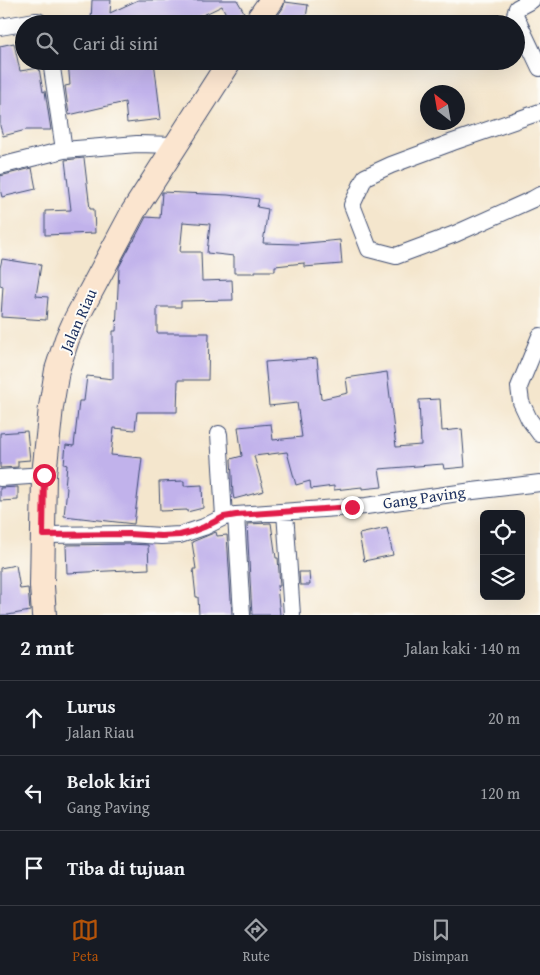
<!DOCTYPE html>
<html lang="id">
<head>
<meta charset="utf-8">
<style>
	body { margin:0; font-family:"Gentium Book Plus",serif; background:#242831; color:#f1f3f6 }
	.controls { position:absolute; right:15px; bottom:15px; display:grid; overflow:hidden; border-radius:8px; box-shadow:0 5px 20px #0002 }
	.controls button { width:45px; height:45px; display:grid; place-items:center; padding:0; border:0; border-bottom:1px solid #363941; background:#171b24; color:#f1f3f6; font:25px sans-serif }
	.compass { position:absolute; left:420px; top:85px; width:45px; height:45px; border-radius:50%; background:#171b24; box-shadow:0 5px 20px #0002; rotate:329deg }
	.stop { position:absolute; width:15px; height:15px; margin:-11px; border:4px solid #e11d48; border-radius:50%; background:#fff }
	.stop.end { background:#e11d48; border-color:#fff; box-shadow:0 1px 5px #0008 }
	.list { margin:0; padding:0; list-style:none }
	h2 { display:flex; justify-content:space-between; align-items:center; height:65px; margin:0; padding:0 20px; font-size:21px }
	h2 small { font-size:16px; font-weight:400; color:#9ea1a6 }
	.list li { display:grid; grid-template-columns:32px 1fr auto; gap:15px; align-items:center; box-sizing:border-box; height:75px; padding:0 20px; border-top:1px solid #363941 }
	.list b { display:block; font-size:19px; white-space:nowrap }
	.list p { margin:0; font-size:16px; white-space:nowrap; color:#9ea1a6 }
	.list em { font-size:16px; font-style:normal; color:#9ea1a6 }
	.icon { flex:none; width:28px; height:28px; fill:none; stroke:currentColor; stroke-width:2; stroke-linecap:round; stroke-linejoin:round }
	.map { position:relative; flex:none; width:540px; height:615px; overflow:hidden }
	.search { position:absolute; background:#171b24; box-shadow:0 5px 20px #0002; left:15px; right:15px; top:15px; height:55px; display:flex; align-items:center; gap:12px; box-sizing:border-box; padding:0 18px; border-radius:28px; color:#9ea1a6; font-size:19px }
	.sheet { height:290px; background:#171b24 }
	nav { display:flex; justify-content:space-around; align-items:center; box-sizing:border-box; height:70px; border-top:1px solid #363941; background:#171b24; font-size:14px; color:#9ea1a6 }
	nav a { display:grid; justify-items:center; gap:2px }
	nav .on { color:#b45309 }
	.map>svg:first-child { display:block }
</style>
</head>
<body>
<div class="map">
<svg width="540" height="615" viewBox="0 0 540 615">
	<rect width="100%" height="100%" fill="#fdfcf7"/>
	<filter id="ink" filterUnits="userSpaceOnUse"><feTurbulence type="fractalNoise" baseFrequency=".02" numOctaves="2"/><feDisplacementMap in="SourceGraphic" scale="10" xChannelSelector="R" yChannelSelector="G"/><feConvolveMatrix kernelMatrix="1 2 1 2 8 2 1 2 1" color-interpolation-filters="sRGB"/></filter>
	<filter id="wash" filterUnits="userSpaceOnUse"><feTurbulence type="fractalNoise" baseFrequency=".0096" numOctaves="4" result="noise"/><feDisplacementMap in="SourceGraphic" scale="20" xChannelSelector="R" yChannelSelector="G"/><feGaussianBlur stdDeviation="1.12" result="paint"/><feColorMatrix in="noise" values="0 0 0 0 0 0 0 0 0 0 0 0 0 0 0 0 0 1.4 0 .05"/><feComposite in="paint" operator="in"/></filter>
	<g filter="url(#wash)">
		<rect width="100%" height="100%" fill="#f4e6cd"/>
		<g id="blocks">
			<!-- building -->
			<path fill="#c1b2eb" d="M92,0H111L110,13L138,0H237L244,12L229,20L222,6L191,21L190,19L181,24H86L91,22Z
				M285,2L308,5L305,24H272L283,8Z
				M14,43L20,71L39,68L43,92L45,91L51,130H26L3,136L0,126V46Z
				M68,61H154L161,119L127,123L125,102L69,115L65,86L70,85Z
				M84,158L90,209H94L95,233L45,235V211L71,210L65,160Z
				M32,168L36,189L2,197L0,189V176Z
				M162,192L228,195L259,199L257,207L268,209L263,243L296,244L340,240L342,264L304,267V263L275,266V271H255V273H234V256L207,253L210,224L183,222L180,252H201L202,281L232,280L233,300L181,301V307H157V333H209L208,380H178L177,412H137L135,430L114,428L111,455L142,458L134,524L64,516L67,488L65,487L67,465L64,464L66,445L74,446L79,401H84L87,376L113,379V331H116L119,267L133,241H134L135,238L146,217L160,218Z
				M2,259L41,265L36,296L48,297L46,320L1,317L3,286L0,285V268Z
				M317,358L321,399L348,393L346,378L387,372L396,447L421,445L419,400L440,399L442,431L462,429L465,467L444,469L443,464L379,469L382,487L362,489V487L334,490V486L311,489L310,481L296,485L287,452L254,456L264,491L234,499L233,494L231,459L242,456L238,427L271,424L273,440L302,437L297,403L269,406L265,362Z
				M27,431L30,460L18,461V467L0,468V433Z
				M184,481V486L202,485L203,508L187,512V510L160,511L159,482Z
				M18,487V500L0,501V488Z
				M271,523L276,558H278L280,586H277L280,615H252L247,524Z
				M387,528L393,555L364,561L359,534Z
				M216,532L217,536L227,535L232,615H199L198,597H196L193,569H196L192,542Z
				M129,544L148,545L149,569L67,573L66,545Z
				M16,565L20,589L28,588L30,611L8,615H0V568Z
				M299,572H309L310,585H300Z"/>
		</g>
	</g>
	<g filter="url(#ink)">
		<use href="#blocks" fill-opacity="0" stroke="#3c4a6f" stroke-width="1"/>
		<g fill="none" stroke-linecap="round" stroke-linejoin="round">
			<defs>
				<path id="minor" d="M532,0L517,8L515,15L540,68
					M0,27L35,21H38L42,24
					M51,61L64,150
					M540,112L453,142L391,165L365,177L352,205L369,249L396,256L455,234L533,199L540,195
					M0,166L64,150L137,144L176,145
					M540,336L519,387L521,402L529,419L540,434
					M219,434L224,517
					M0,478L44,475
					M285,512L292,615
					M236,515L242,615
					M43,535L129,534L161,536L180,535L204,527L224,517L236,515L366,506L473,491L540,483"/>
				<path id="secondary" d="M255,24L272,0
					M44,615L42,586L44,475L51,407L57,370L67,339L76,319L133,212L230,61"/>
			</defs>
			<!-- minor casing -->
			<use href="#minor" stroke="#3c4a6f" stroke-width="18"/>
			<!-- secondary casing -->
			<use href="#secondary" stroke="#3c4a6f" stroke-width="26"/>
			<!-- minor -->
			<use href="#minor" stroke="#fff" stroke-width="16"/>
			<!-- secondary -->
			<use href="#secondary" stroke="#fbe5cf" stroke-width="24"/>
		</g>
	</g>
	<g fill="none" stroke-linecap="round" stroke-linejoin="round" filter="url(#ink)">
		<!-- route -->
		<path stroke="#e11d48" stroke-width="6" d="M44,475L43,535L129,534L161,536L180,535L191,532L204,527L224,517L236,515L352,507"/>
	</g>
	<g text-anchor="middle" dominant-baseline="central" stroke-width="4" stroke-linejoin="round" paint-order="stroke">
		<!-- street labels -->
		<g font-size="16" fill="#1b2f5e" stroke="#fdfcf7">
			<text transform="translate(78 320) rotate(-66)">Jalan Riau</text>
			<text transform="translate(424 497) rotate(-8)">Gang Paving</text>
		</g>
	</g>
</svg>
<div class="controls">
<button><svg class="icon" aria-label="locate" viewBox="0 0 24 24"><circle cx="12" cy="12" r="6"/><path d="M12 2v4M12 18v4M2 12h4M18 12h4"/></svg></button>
<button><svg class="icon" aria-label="layers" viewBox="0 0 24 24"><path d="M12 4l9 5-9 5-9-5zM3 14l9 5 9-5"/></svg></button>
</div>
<svg class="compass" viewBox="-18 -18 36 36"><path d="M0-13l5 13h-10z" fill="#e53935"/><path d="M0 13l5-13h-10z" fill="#9ea1a6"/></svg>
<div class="stop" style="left:44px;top:475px"></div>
<div class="stop end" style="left:352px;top:507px"></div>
<div class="search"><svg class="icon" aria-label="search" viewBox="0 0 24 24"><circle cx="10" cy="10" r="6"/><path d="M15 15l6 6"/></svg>Cari di sini</div>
</div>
<section class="sheet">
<h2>2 mnt<small>Jalan kaki · 140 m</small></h2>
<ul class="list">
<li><svg class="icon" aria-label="ahead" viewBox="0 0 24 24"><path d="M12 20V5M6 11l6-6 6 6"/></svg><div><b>Lurus</b><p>Jalan Riau</p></div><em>20 m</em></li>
<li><svg class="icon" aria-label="left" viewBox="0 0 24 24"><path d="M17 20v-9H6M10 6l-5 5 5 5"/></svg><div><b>Belok kiri</b><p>Gang Paving</p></div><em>120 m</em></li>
<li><svg class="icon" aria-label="arrive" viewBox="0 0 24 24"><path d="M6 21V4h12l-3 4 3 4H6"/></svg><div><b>Tiba di tujuan</b></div></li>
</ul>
</section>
<nav>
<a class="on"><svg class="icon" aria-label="map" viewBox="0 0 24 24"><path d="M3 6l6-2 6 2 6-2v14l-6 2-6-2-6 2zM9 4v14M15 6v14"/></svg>Peta</a>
<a><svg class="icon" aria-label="directions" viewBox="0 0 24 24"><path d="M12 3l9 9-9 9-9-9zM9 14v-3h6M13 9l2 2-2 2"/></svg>Rute</a>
<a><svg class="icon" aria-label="saved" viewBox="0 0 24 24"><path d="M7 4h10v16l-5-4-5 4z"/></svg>Disimpan</a>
</nav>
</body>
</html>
